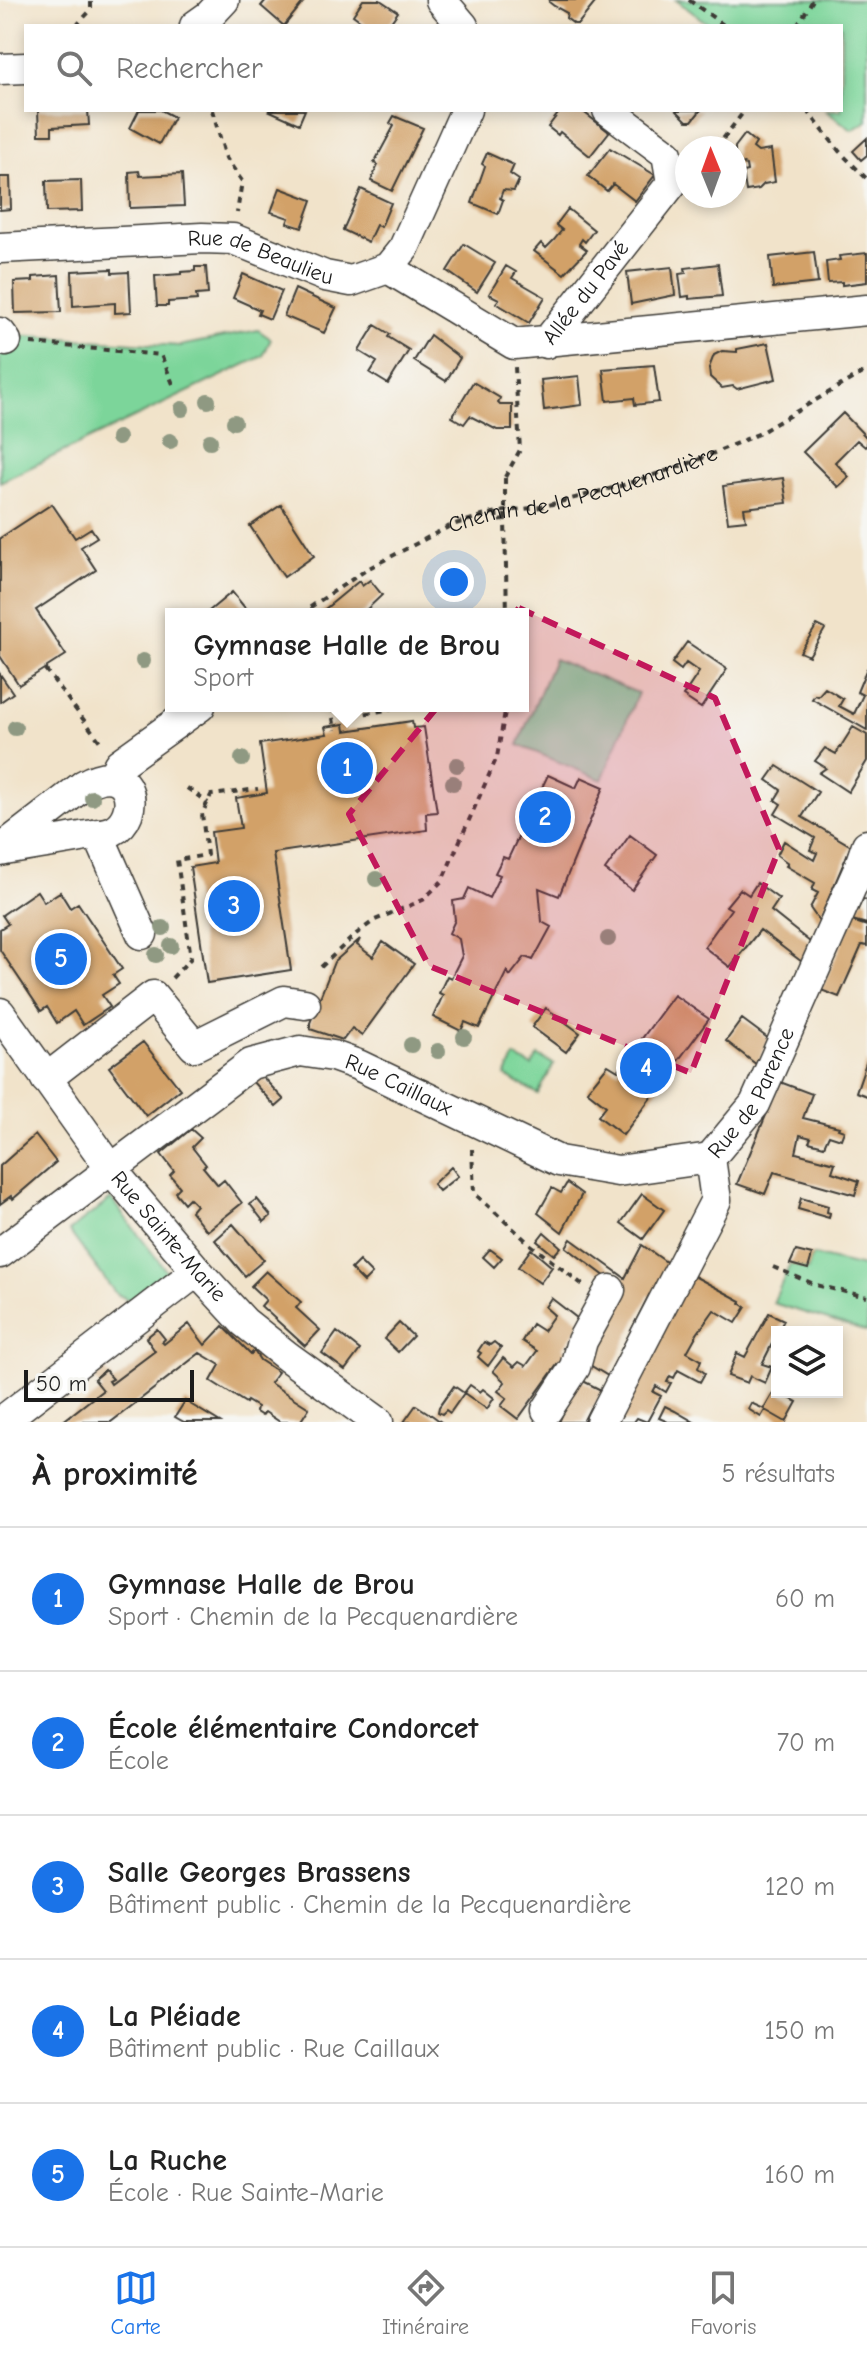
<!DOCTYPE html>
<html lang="fr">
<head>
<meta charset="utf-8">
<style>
	body { margin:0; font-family:"Comic Neue",sans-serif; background:#f2f2f2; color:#222 }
	.controls { position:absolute; right:24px; bottom:24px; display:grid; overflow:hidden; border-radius:0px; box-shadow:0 4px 12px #0003 }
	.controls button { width:72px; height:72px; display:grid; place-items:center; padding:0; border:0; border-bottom:2px solid #e0e0e0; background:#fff; color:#222; font:40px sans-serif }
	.compass { position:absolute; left:675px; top:136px; width:72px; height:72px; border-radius:50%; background:#fff; box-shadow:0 4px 12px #0003; rotate:359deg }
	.scale { position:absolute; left:24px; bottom:20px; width:170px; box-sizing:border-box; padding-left:8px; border:4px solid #1c1c1c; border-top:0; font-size:22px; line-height:28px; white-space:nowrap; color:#1c1c1c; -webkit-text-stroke:6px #f6f6f2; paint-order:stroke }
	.you { position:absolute; left:454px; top:582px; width:28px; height:28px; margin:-20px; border:6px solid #fff; border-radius:50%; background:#1a73e8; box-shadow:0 0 0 12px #1a73e833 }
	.badge { display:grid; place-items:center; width:52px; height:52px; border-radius:50%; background:#1a73e8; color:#fff; font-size:26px; font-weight:700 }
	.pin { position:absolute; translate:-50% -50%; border:4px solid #fff; box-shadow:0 2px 8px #0006 }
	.popup { position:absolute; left:165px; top:608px; width:364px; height:104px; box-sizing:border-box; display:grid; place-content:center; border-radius:0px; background:#fff; filter:drop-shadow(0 2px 6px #0005); font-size:26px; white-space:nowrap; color:#767676 }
	.popup b { font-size:30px; color:#222 }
	.popup::after { content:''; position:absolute; left:50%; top:100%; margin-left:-16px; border:16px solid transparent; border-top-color:#fff }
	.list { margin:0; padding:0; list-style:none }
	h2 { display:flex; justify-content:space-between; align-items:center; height:104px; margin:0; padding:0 32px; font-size:34px }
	h2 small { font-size:26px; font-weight:400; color:#767676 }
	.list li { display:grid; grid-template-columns:52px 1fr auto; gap:24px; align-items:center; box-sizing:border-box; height:144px; padding:0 32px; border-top:2px solid #e0e0e0 }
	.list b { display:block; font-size:30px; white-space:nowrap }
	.list p { margin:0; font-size:26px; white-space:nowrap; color:#767676 }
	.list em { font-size:26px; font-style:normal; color:#767676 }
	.icon { flex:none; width:44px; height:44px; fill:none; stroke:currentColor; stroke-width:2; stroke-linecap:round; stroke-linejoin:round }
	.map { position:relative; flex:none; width:867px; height:1422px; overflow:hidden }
	.search { position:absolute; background:#fff; box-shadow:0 4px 12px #0003; left:24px; right:24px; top:24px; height:88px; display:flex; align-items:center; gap:20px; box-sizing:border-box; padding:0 28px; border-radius:0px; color:#767676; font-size:30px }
	.sheet { height:824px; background:#fff }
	nav { display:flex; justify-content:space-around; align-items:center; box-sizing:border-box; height:112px; border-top:2px solid #e0e0e0; background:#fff; font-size:22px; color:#767676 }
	nav a { display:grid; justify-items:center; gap:4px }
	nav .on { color:#1a73e8 }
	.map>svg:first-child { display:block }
</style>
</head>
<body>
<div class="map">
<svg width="867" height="1422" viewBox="0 0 867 1422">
	<rect width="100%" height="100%" fill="#f6f6f2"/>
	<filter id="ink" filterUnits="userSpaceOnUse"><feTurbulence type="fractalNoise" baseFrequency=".0125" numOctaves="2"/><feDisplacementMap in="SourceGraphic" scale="16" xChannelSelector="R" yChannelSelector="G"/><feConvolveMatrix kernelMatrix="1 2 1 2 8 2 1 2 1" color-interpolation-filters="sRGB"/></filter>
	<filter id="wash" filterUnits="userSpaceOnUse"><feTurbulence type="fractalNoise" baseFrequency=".006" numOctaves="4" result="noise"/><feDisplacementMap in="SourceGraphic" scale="32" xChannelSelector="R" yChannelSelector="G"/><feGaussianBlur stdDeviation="1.8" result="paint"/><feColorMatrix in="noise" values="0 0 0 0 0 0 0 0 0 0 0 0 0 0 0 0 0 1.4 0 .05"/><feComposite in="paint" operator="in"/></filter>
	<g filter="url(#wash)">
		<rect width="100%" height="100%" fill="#f1e3ca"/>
		<!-- green -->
		<path fill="#7cd59a" stroke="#4c785b" stroke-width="2" d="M676,0H867V121L852,130L825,110H841V26H711Z
			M258,330L271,339L263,356L0,482V334L180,346Z
			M554,659L638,693L602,780L518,745Z
			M538,1056L554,1064L538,1094L505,1076L515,1057L532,1066Z
			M111,1199L171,1277L139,1304L116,1294L69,1231Z
			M812,1255L867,1268V1332L773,1303L790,1264L808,1269Z"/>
		<g id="blocks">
			<!-- building -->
			<path fill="#d2a167" d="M266,0H305L284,26L261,6Z
				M363,0H380L398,12L388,26H368L353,15Z
				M550,0H591L595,3L578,24H574L566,18L567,13L554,6L549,2Z
				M38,110H88L89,125L52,127V135H39Z
				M139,110H161L174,117L159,144L130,128Z
				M268,110H305L299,124Z
				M561,110H581L609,132L590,156L560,132L558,135L548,127Z
				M676,110H701L692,121H687Z
				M394,116L423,128L392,191L371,181L378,165L374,163L394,126L390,123Z
				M745,134L756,143L753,148L758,152L771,150L775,182L764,184L759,189L746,191L743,172L747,171L746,165L740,163L735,170V147Z
				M867,138V155L861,160L853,151Z
				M610,148L655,175L635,201L613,184L607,191L588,176Z
				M487,153L514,165L510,174L519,180L514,191L503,190L500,198L503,200L498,214L472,203L485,166L482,164Z
				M139,171L140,176L182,174L184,206L130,208L129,172Z
				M0,177H10L11,209L0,210Z
				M81,180L82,211L47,212L46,181Z
				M280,188L312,200L302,228L287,223L289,218L271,212Z
				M361,189L391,203L381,227L376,225L368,242L343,230Z
				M568,209L594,230L585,242L582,239L579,244L587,250L564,274L534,251L541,243L546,248L554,240L562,230L556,225Z
				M464,244L495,263L477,292L447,271Z
				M814,252L818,283L773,288L770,257Z
				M867,253V282L842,285V282L828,283L826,262L840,260L839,256Z
				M718,264L722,296L689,299V296L682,297L679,274L686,273L685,268Z
				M506,266L516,272L512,278L545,297L529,323L496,303L499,299L489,294Z
				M195,267H206L208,294L196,295L197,300L168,302V306H157L155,276L181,274V272L195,271Z
				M672,267L675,295L631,304L627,272Z
				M112,269V273L129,272L131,312L115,313V303L73,306L72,271Z
				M243,274L282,291L270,319L258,314L260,310L233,298Z
				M59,275L61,312L15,313L14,282L33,281V277Z
				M295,289L336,308L324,333L284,316Z
				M375,325L390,334L388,337L409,350L388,384L370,373L377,362L359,351Z
				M430,335L460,358L446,381L414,361Z
				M768,343L776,379L737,389L733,386L722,388L710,377L709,368L714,355L722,351L737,352V349Z
				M654,365L659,402L635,405L634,398L607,401L603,369Z
				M579,376L582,405L544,410L541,380Z
				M473,382L500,398L498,403L500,405H512V430H497L470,416L464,424L452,417Z
				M843,413L867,438V445L865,447L857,440L835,462L849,477L838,487L803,452Z
				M783,478L787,503L744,508L746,520L728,522L723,486Z
				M52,504L75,538L91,528L97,537L81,547L96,570L36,610L66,655L19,685L0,656V538Z
				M281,505L314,556L284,577L250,526Z
				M370,580L382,595L362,614H319L359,581L362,586Z
				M232,592L250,614H212L209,611Z
				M817,625L825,629L809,656L800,652Z
				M687,642L727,669L701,708L683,696L699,672L686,663L681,670L672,663Z
				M867,668V730L812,699L815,695L818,696L825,688L843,699L839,706L854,714L863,695L857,692Z
				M0,674L13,693L0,702Z
				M412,721L413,728L424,727L437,812L426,813L427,830L273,853L291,970L207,983L190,867L215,863L211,832L241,828L236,798L267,793L260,744L327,734L325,727L344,724L345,731Z
				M853,727L867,735V761L848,792L819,773L826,768L815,761L825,748L836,754Z
				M777,766L818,792L802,817L851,846L819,921L810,908L818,893L812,890L815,883L786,866L788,863L777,855L784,841L814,860L817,853L810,850L815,838L775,814L781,804L775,800L781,790L767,780Z
				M548,775L576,788L581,777L604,787L559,896L539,888L542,922L551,927L533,960L525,957L510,976L507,971L479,1028L465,1022L461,1031L433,1017L443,995L439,993L447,976L451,978L462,956L459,939L449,933L455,920L453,901L464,899L469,888L489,898L500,875L495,873L503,857L508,859L529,814L524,812L532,795L537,798Z
				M630,835L657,855L632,890L605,870Z
				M757,883L779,899L771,911L810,942L802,962L760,930L730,967L704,947L731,909L726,906L740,889L749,895Z
				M37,891L44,902L60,892L70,908L78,903L122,969L113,975L119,984L102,995L110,1007L83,1025L74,1011L57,1023L47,1007L41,1011L0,950V929L8,924L2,915Z
				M863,899L867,900V924L852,920Z
				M852,921L867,926V946L862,945L839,997L821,990Z
				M360,939L357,945L373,957L383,942L414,964L362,1035L352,1028L343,1040L310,1029V1023L334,962Z
				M674,995L709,1019L623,1135L598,1116L606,1106L587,1091L608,1065L618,1071Z
				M546,1008L580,1033L566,1052L532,1027Z
				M742,1019L769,1039L757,1065L726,1041Z
				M143,1042L180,1089L146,1116L109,1067Z
				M867,1060V1096L856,1092Z
				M259,1073L284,1100L276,1107L251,1080Z
				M780,1082L812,1094L803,1118L839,1127L838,1129L844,1131L841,1139L829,1135L824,1146L809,1142L811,1138L800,1135L796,1153L835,1163L832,1172L859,1181L855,1195L774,1172L765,1194L737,1184Z
				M191,1129L201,1138L192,1147L206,1165L203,1167L218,1185L224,1180L242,1203L207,1231L191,1211L196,1205L189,1198L184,1203L175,1192L180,1187L170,1175L174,1171L161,1154Z
				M35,1135L56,1162L13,1199L11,1196L0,1204V1166Z
				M451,1167L458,1176L439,1191L433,1184Z
				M567,1183L582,1194L562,1232L538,1213L552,1188L561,1193Z
				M642,1194L664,1210L643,1239L621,1223Z
				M801,1198L828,1206L827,1212L830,1213L829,1218L798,1209Z
				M257,1199L271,1216L264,1222L250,1204Z
				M233,1224L264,1260L245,1276L215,1240Z
				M544,1232L561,1247L554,1255L537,1241Z
				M571,1239L625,1278L642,1245L669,1264L652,1298L649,1295L608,1376L585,1362L610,1280L566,1247Z
				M490,1249L502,1258L494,1267L483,1257Z
				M531,1249L552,1267L540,1283L518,1267Z
				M796,1251L812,1255L808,1269L790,1264Z
				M359,1261L372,1274L364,1282L351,1269Z
				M266,1271L301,1302L296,1308L320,1330L305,1346L261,1306L266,1300L251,1286Z
				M692,1275L741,1301L740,1303L746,1307L736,1323L714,1310L697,1334L687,1352L701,1360L698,1368L705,1373L700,1382L678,1370L674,1378L670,1376L667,1382L671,1383L666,1392L656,1386L653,1392L661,1396L647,1422L637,1418L634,1422H613Z
				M551,1298L582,1322L563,1348L567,1351L561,1368L557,1365L518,1419L501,1406L507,1398L498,1391L505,1382L493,1371L503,1358L514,1367L519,1362L526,1366L537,1351L522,1341L532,1324L543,1331L554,1315L545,1307Z
				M769,1313L784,1320L762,1364L772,1367L765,1383L750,1376L747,1383L728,1376L737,1353L745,1357Z
				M399,1323L413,1336L398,1352L384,1339Z
				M189,1324L205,1345L223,1326L251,1354L254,1351L260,1360L278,1372L270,1383L309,1408L300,1422H280L265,1412L262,1416L256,1412L257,1407L247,1401L246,1403L211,1381L220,1365L200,1353L111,1422H62L103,1390L94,1379L105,1370L113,1379L109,1381L111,1384L155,1351L146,1338L157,1329L165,1339L162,1342L164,1344Z
				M337,1332L360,1350L345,1370L322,1353Z
				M484,1342L490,1345L494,1342L501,1348L488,1366L478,1357L481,1353L478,1351Z
				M579,1379L603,1391L593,1409L590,1408L583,1422H559Z
				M470,1385L480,1392L483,1389L494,1398L487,1409L464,1393Z
				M454,1386L464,1393L450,1413L446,1410L442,1414L438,1412L439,1407Z
				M775,1390L797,1402L786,1422L765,1410L761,1417L748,1409L751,1403L764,1409Z
				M185,1401L220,1422H184L175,1417Z
				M416,1405L433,1416L441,1422H404Z
				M665,1406L675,1411L694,1422H668L659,1418Z"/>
		</g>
	</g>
	<g filter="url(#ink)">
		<use href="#blocks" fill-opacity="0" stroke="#3c3a36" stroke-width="2"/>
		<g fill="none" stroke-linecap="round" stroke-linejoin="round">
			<defs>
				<g id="minor">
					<path d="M441,0L463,26"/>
					<path d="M195,26L209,16L224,0"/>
					<path d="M0,69L26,68"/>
					<path id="s2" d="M0,248L202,238L233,239L325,276L351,281L388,268L404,248L466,110"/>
					<path d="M388,268L514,344L867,310"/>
					<path d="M0,333L6,341"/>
					<path id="s3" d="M546,343L672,183L667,154L608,110"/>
					<path d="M113,777L119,764L200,706"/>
					<path d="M98,834L142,934"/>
					<path d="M0,850L84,785C134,756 142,817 112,831C103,835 90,835 81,837C54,842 27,846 0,851"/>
					<path id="s4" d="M0,1013L111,1169L197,1271L244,1322L288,1357L378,1422"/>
					<path d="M46,1079L153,996L194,1046L284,1001L305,1004"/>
					<path id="s5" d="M710,1158L755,1104L858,871L867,845"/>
					<path id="s6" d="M0,1253L251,1064L300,1051L333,1056L358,1065L559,1161L618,1171L710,1158"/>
					<path d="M547,1410L575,1367L582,1341L610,1290"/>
					<path d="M1,1422L197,1271"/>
					<path d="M601,1422L716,1200L710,1158"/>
				</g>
			</defs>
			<!-- minor casing -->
			<use href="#minor" stroke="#3c3a36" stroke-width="33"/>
			<!-- path -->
			<g stroke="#3c3a36" stroke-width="4" stroke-dasharray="6 6" stroke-linecap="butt">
				<path d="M689,0L725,26"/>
				<path d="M76,26L91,10V0"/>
				<path d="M797,26L813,0"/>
				<path d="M212,110L226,158L242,181L237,213"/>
				<path d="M807,110L839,151L867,179"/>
				<path d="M716,148L745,110"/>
				<path d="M31,343L161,355L173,384"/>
				<path d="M505,477L520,450L515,367"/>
				<path d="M496,512L497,521L505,520L507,614"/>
				<path id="s1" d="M300,614L369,568L452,525L496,512L541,507L620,486L693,462L758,434L867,370"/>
				<path d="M45,669L102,744"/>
				<path d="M331,706L335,730"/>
				<path d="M360,706L362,714L411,706"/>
				<path d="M187,788L208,803"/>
				<path d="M321,967L356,934L375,920L423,900L442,881L497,757L506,706"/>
				<path d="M172,978L191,958L177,860L207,855L202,814L211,795L258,789"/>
				<path d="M472,1149L474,1193L531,1245L583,1285"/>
				<path d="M773,1267L816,1285L867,1297"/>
			</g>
			<!-- minor -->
			<use href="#minor" stroke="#fff" stroke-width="30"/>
			<!-- path-bridge -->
			<path stroke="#3c3a36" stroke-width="4" stroke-dasharray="6 6" stroke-linecap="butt" d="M505,520V477"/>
		</g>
		<!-- trees -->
		<g fill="#8f9982">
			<circle cx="208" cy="401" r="8"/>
			<circle cx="182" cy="409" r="8"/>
			<circle cx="234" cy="422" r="8"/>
			<circle cx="118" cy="438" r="8"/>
			<circle cx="170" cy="441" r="8"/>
			<circle cx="210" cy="441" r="8"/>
			<circle cx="143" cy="661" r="8"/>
			<circle cx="15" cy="728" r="8"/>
			<circle cx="242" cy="759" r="8"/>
			<circle cx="457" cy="765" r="8"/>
			<circle cx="453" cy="783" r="8"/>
			<circle cx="92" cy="798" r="8"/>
			<circle cx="376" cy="879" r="8"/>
			<circle cx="163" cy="928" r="8"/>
			<circle cx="608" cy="939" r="8"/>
			<circle cx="171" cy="946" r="8"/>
			<circle cx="156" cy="955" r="8"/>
			<circle cx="464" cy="1037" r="8"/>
			<circle cx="411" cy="1045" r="8"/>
			<circle cx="438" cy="1051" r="8"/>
		</g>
	</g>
	<!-- marked area -->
	<path fill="#c2185b" fill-opacity="0.2" stroke="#c2185b" stroke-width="6" stroke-dasharray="16 10" stroke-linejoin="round" d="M519,608L715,698L779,849L691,1073L429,966L349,814Z"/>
	<g text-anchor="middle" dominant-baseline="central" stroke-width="7" stroke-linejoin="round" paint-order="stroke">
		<!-- street labels -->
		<g font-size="22" fill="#1c1c1c" stroke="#f6f6f2">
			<text stroke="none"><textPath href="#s2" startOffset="264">Rue de Beaulieu</textPath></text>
			<text stroke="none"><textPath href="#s3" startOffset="64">Allée du Pavé</textPath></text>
			<text stroke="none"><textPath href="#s1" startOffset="312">Chemin de la Pecquenardière</textPath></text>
			<text stroke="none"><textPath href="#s6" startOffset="470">Rue Caillaux</textPath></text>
			<text stroke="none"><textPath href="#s5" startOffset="78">Rue de Parence</textPath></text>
			<text stroke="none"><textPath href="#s4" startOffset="280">Rue Sainte-Marie</textPath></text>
		</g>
	</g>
</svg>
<div class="controls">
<button><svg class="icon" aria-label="layers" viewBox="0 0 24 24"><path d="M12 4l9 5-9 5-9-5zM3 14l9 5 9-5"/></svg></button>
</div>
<svg class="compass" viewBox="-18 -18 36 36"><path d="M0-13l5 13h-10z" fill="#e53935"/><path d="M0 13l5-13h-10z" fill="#767676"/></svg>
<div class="scale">50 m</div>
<div class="you"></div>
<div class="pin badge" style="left:347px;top:768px">1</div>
<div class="popup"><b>Gymnase Halle de Brou</b>Sport</div>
<div class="pin badge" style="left:545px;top:817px">2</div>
<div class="pin badge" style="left:234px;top:906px">3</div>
<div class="pin badge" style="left:646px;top:1068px">4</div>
<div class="pin badge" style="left:61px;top:959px">5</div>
<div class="search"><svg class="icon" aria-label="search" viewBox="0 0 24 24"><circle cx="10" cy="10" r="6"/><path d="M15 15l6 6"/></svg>Rechercher</div>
</div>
<section class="sheet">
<h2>À proximité<small>5 résultats</small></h2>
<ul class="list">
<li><span class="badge">1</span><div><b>Gymnase Halle de Brou</b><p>Sport · Chemin de la Pecquenardière</p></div><em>60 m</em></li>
<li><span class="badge">2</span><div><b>École élémentaire Condorcet</b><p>École</p></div><em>70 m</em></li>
<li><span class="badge">3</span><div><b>Salle Georges Brassens</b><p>Bâtiment public · Chemin de la Pecquenardière</p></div><em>120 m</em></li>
<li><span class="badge">4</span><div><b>La Pléiade</b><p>Bâtiment public · Rue Caillaux</p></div><em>150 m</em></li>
<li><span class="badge">5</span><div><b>La Ruche</b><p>École · Rue Sainte-Marie</p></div><em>160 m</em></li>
</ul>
</section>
<nav>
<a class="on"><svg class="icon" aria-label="map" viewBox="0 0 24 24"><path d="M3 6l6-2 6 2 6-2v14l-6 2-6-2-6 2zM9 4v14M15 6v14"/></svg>Carte</a>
<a><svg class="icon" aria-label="directions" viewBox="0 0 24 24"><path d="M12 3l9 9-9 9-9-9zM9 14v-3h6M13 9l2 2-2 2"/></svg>Itinéraire</a>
<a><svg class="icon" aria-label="saved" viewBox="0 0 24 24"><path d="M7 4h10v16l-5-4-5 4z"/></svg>Favoris</a>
</nav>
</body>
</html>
